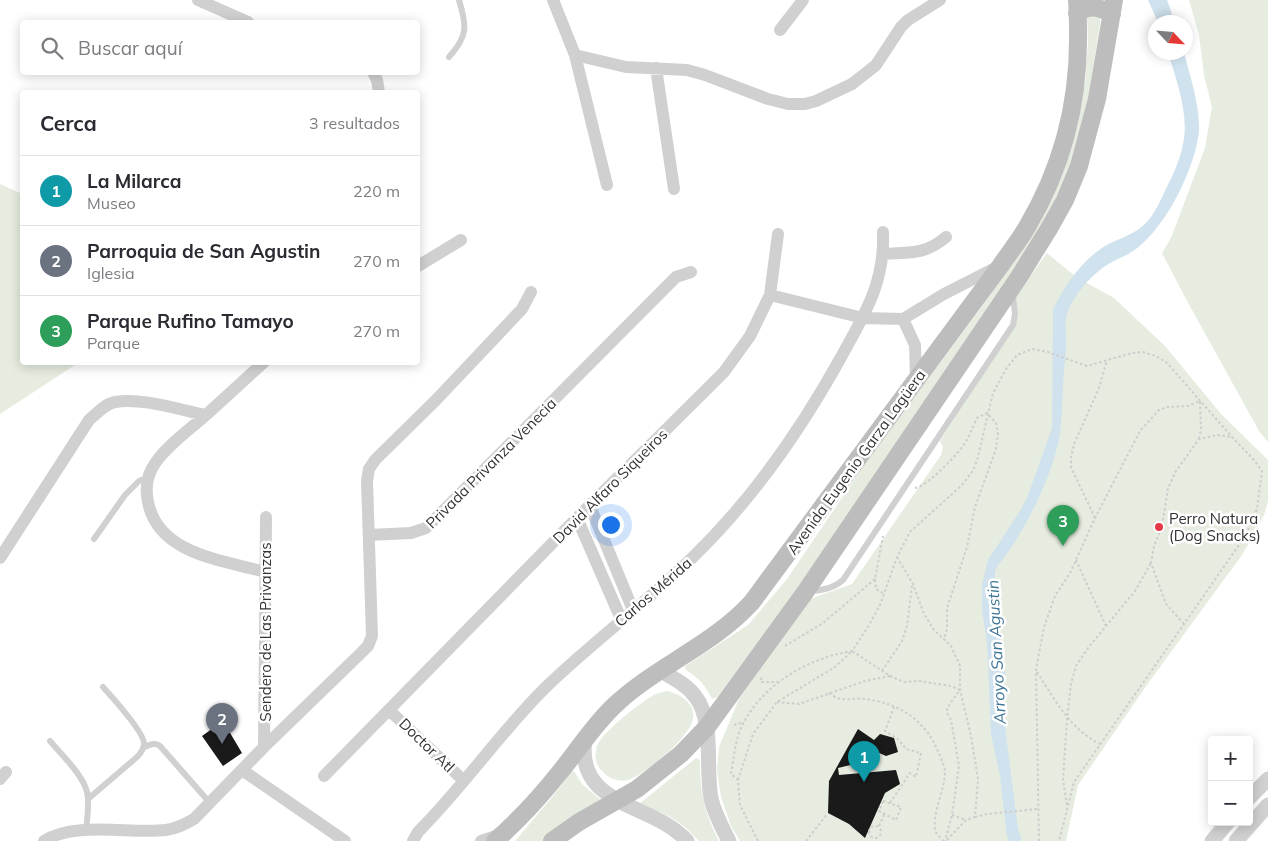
<!DOCTYPE html>
<html lang="es">
<head>
<meta charset="utf-8">
<style>
	body { margin:0; font-family:Mulish,sans-serif; background:#f7f7f7; color:#2b2b33 }
	.controls { position:absolute; right:15px; bottom:15px; display:grid; overflow:hidden; border-radius:5px; box-shadow:0 2px 12px #0003 }
	.controls button { width:45px; height:45px; display:grid; place-items:center; padding:0; border:0; border-bottom:1px solid #e1e1e2; background:#fff; color:#2b2b33; font:25px sans-serif }
	.compass { position:absolute; left:1148px; top:15px; width:45px; height:45px; border-radius:50%; background:#fff; box-shadow:0 2px 12px #0003; rotate:116deg }
	.you { position:absolute; left:610px; top:524px; width:18px; height:18px; margin:-12px; border:4px solid #fff; border-radius:50%; background:#1a73e8; box-shadow:0 0 0 8px #1a73e833 }
	.badge { display:grid; place-items:center; width:32px; height:32px; border-radius:50%; background:#ea580c; color:#fff; font-size:16px; font-weight:700 }
	.pin { position:absolute; translate:-50% -41px; filter:drop-shadow(0 1px 2px #0008) }
	.pin::after { content:''; position:absolute; top:26px; width:18px; height:15px; background:inherit; clip-path:polygon(0 0,100% 0,50% 100%) }
	.list { margin:0; padding:0; list-style:none }
	h2 { display:flex; justify-content:space-between; align-items:center; height:65px; margin:0; padding:0 20px; font-size:21px }
	h2 small { font-size:16px; font-weight:400; color:#7c7c81 }
	.list li { display:grid; grid-template-columns:32px 1fr auto; gap:15px; align-items:center; box-sizing:border-box; height:70px; padding:0 20px; border-top:1px solid #e1e1e2 }
	.list b { display:block; font-size:19px; white-space:nowrap }
	.list p { margin:0; font-size:16px; white-space:nowrap; color:#7c7c81 }
	.list em { font-size:16px; font-style:normal; color:#7c7c81 }
	.icon { flex:none; width:28px; height:28px; fill:none; stroke:currentColor; stroke-width:2; stroke-linecap:round; stroke-linejoin:round }
	.map { position:relative; flex:none; width:1268px; height:841px; overflow:hidden }
	.search { position:absolute; background:#fff; box-shadow:0 2px 12px #0003; left:20px; top:20px; width:400px; height:55px; display:flex; align-items:center; gap:12px; box-sizing:border-box; padding:0 18px; border-radius:5px; color:#7c7c81; font-size:19px }
	.panel { position:absolute; background:#fff; box-shadow:0 2px 12px #0003; left:20px; top:90px; width:400px; height:275px; border-radius:5px }
	.map>svg:first-child { display:block }
</style>
</head>
<body>
<div class="map">
<svg width="1268" height="841" viewBox="0 0 1268 841">
	<rect width="100%" height="100%" fill="#fff"/>
	<!-- green -->
	<path fill="#e6ecdf" d="M1189,0H1268V442L1259,431L1186,299L1162,253L1171,238L1205,148L1212,107L1204,75L1199,35Z
		M1087,14L1100,15V24L1084,128L1076,155L1049,218L799,587L717,697L712,699C706,686 698,677 686,670L685,666L748,625L787,579L869,458L981,308L1029,239L1043,215L1061,177L1077,126L1086,77L1088,41Z
		M0,184L22,194V362L78,363L0,414Z
		M1047,253L1076,277L1114,298L1165,346L1221,414L1268,460V501L1264,515L1253,536L1242,555L1149,682L1078,785L1066,841H740L731,826L721,797L717,770L719,747L739,699L810,599L852,584L941,455L943,447L940,441L1015,326L1018,313L1015,297Z
		M667,691C681,694 698,705 692,722C687,739 644,776 627,780C618,782 610,779 603,772C595,765 594,754 598,744C602,733 644,699 656,694C659,693 663,692 667,691Z
		M696,758L700,760C699,789 705,815 719,841H699C678,818 667,815 639,804Z
		M574,771L582,784L602,801L560,826L543,841H515L553,796L571,772Z"/>
	<!-- water -->
	<path fill="#cfe2ee" d="M1148,0H1167L1175,22H1158Z
		M1168,53H1184C1190,75 1200,107 1199,130C1196,167 1166,227 1136,249C1127,256 1116,259 1107,265C1091,275 1075,294 1068,311C1064,322 1066,330 1066,341C1066,351 1065,362 1064,371C1062,391 1063,412 1060,432C1055,472 1024,534 998,565L995,571V599L999,634L1005,673L1003,711L1018,830L1021,837L1020,841H1010L1007,837L1000,776L991,734L987,643L982,610V585L988,560L1020,511L1027,498L1052,428L1053,310C1064,286 1082,260 1105,246C1116,240 1129,236 1139,229C1151,221 1159,204 1165,191C1173,175 1182,156 1184,138C1188,112 1176,78 1168,53Z"/>
	<!-- building -->
	<path fill="#1a1a1a" d="M223,721L242,753L223,766L202,736Z
		M858,729L874,740L880,734L894,738L898,752L886,756L870,749L863,762L838,768L839,775L896,770L900,784L885,793L865,838L849,824L828,813L829,781Z"/>
	<g fill="none" stroke-linecap="round" stroke-linejoin="round">
		<!-- path -->
		<path stroke="#cdcdcd" stroke-width="2" stroke-dasharray="2.5 2.5" stroke-linecap="butt" d="M915,488C928,486 958,454 965,443C970,435 973,426 977,418L987,413L996,423L998,434L996,449L975,507L967,547L947,608V629L944,639
			M1095,518L1071,467V457L1074,444L1099,388L1107,360
			M897,557L913,584L924,614L934,630L951,646L960,666V690L971,736L978,779L975,817L966,820L946,841
			M1076,560L1106,626
			M883,593L876,589L875,579L883,536
			M1184,624L1166,604L1151,563L1154,546L1161,529L1164,514L1168,488L1176,471L1199,439L1217,435L1232,437
			M785,646L823,623L875,579
			M882,671L902,641L907,626L912,586
			M1037,672C1055,700 1069,728 1100,744
			M762,678L760,680L762,682H777
			M829,693C844,704 849,697 865,699C898,703 924,719 937,749C940,756 944,764 945,771C946,787 930,818 936,832C937,835 942,839 944,841
			M777,702L799,704L865,681L890,676
			M734,725L744,722
			M738,780L753,734L777,702L835,667L852,651L890,676L904,682L919,681L951,686L960,690L947,708V713L951,720L959,766L952,815L945,841
			M883,801L901,807L896,820L879,811Z
			M890,803L910,773L916,777L921,753L906,749L898,739L885,731L894,707
			M1067,805L1063,780L1067,719L1071,684L1076,666L1088,648L1135,591L1151,563
			M952,815L966,820
			M975,817L987,814L1037,809
			M869 832a6 6 0 1 1 12 0a6 6 0 1 1-12 0Z
			M879,826L884,815
			M758,841L740,805L738,780L731,774C734,758 735,737 744,722C765,683 809,658 852,651L868,627L880,605L897,557L910,532L962,485L972,472L977,461L993,393L1006,369L1017,355L1032,349L1048,352L1087,366L1132,353L1143,352L1156,356L1167,363L1232,437L1254,460L1262,471L1257,509L1246,535L1074,782L1059,841
			M806,841L828,813
			M1039,841L1036,670L1044,627L1055,596L1070,573L1095,518L1140,431L1159,410L1167,407L1188,406L1200,401L1201,430L1199,439"/>
		<!-- service -->
		<path stroke="#d0d0d0" stroke-width="6" d="M449,57C468,36 467,26 459,0
			M94,539L125,495L139,481L147,478
			M809,591C821,591 834,588 843,580L1013,325L1015,314L1013,296
			M50,741C61,754 83,775 87,792C90,804 87,818 86,831
			M144,747C150,745 154,742 160,746L210,803
			M88,799L137,757C140,754 144,749 144,744C145,733 112,697 103,687"/>
		<!-- minor -->
		<path stroke="#d0d0d0" stroke-width="12" d="M198,0L248,22
			M553,0L575,55L626,67L687,70L705,75L768,99L788,104H805L816,101L852,84L866,73L876,65L901,27L908,20L940,0
			M780,30L803,0
			M575,55L607,185
			M656,68L674,189
			M373,72L377,80L379,92
			M884,254C910,252 925,255 946,237
			M418,266L461,240
			M770,295L863,318L903,319L944,294L999,266
			M903,319L915,345L916,379
			M206,415C189,430 169,444 156,462C147,474 145,488 148,502C158,554 222,560 265,572
			M590,506L633,610
			M577,518L621,619
			M369,535L411,533L426,528L676,277L691,272
			M0,558L89,420C97,413 105,404 115,402C141,397 180,410 206,415L264,362
			M389,710L464,781
			M264,747L266,517
			M242,770L345,841
			M324,776L577,518L724,372L750,336L770,295L778,234
			M0,779L6,772
			M44,841C74,821 130,834 166,830C176,829 185,824 194,819L264,747L361,653L368,646L372,636L367,481L369,469L375,460L436,400L522,309L531,292
			M413,841L418,832C463,787 499,734 544,689C591,643 645,604 692,558C752,500 800,431 840,359C864,315 885,284 883,232
			M481,841L502,834"/>
		<!-- tertiary -->
		<path stroke="#d0d0d0" stroke-width="15" d="M661,671C673,678 687,685 695,696C715,721 705,768 711,798C714,813 722,827 729,841
			M585,740C575,807 654,803 687,841
			M1249,798L1268,779
			M1212,841L1228,822
			M1236,841L1268,805"/>
		<!-- secondary -->
		<path stroke="#bdbdbd" stroke-width="18" d="M1077,13C1090,4 1099,7 1112,14
			M495,841C519,820 540,797 560,772C579,749 594,724 616,704C658,665 712,646 752,602L1001,265C1009,253 1019,241 1027,227C1062,168 1079,103 1078,34C1078,23 1078,11 1077,0
			M552,841L579,822L637,789L681,754L707,727L806,591L1019,277L1050,227L1065,200L1079,166L1097,99L1114,0"/>
	</g>
	<!-- markers -->
	<circle fill="#e63946" stroke="#fff" stroke-width="2" cx="1159" cy="527" r="5"/>
	<g text-anchor="middle" dominant-baseline="central" stroke-width="5" stroke-linejoin="round" paint-order="stroke">
		<!-- street labels -->
		<g font-size="15" fill="#333" stroke="#fff">
			<text transform="translate(856 462) rotate(-54)">Avenida Eugenio Garza Lagüera</text>
			<text transform="translate(491 463) rotate(-45)">Privada Privanza Venecia</text>
			<text transform="translate(610 486) rotate(-45)">David Alfaro Siqueiros</text>
			<text transform="translate(653 592) rotate(-41)">Carlos Mérida</text>
			<text transform="translate(265 632) rotate(-90)">Sendero de Las Privanzas</text>
			<text transform="translate(427 745) rotate(44)">Doctor Atl</text>
		</g>
		<!-- poi labels -->
		<g font-size="15" fill="#333" stroke="#fff" text-anchor="start">
			<text x="1169" y="518">Perro Natura<tspan x="1169" dy="17">(Dog Snacks)</tspan></text>
		</g>
		<!-- water labels -->
		<g font-size="16" font-style="italic" fill="#3f7597" stroke="#fff">
			<text transform="translate(996 652) rotate(-93)">Arroyo San Agustin</text>
		</g>
	</g>
</svg>
<div class="controls">
<button>+</button>
<button>−</button>
</div>
<svg class="compass" viewBox="-18 -18 36 36"><path d="M0-13l5 13h-10z" fill="#e53935"/><path d="M0 13l5-13h-10z" fill="#7c7c81"/></svg>
<div class="you"></div>
<div class="pin badge" style="left:864px;top:782px;background:#0f9aa8">1</div>
<div class="pin badge" style="left:222px;top:744px;background:#6b7280">2</div>
<div class="pin badge" style="left:1063px;top:546px;background:#2e9e5b">3</div>
<div class="search"><svg class="icon" aria-label="search" viewBox="0 0 24 24"><circle cx="10" cy="10" r="6"/><path d="M15 15l6 6"/></svg>Buscar aquí</div>
<section class="panel">
<h2>Cerca<small>3 resultados</small></h2>
<ul class="list">
<li><span class="badge" style="background:#0f9aa8">1</span><div><b>La Milarca</b><p>Museo</p></div><em>220 m</em></li>
<li><span class="badge" style="background:#6b7280">2</span><div><b>Parroquia de San Agustin</b><p>Iglesia</p></div><em>270 m</em></li>
<li><span class="badge" style="background:#2e9e5b">3</span><div><b>Parque Rufino Tamayo</b><p>Parque</p></div><em>270 m</em></li>
</ul>
</section>
</div>
</body>
</html>
